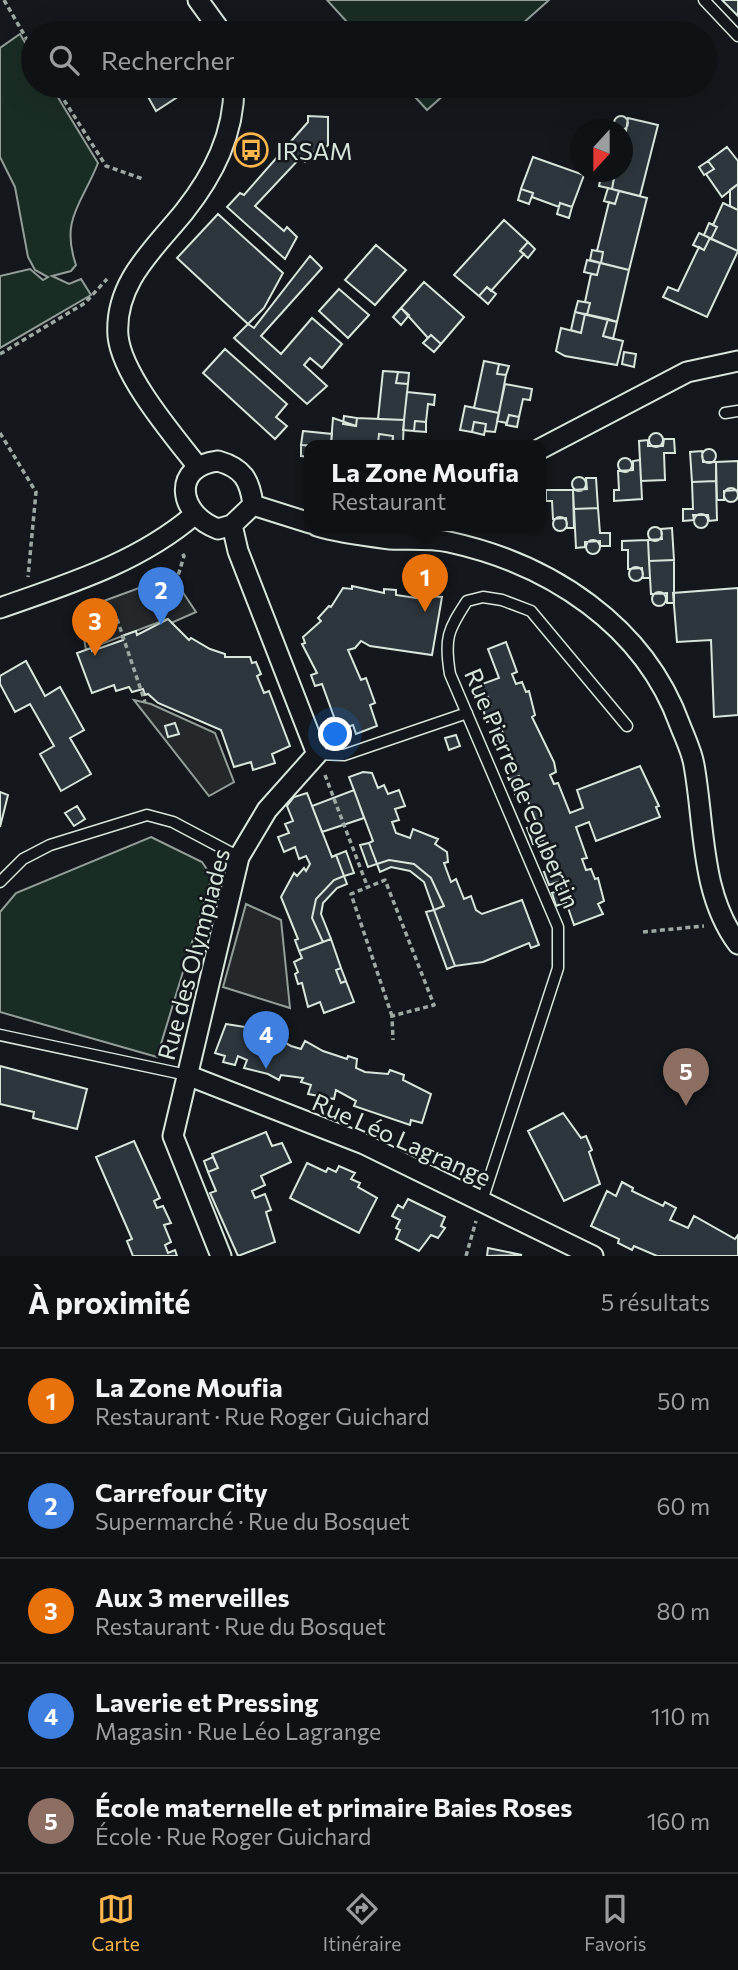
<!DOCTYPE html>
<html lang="fr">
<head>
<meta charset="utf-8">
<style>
	body { margin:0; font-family:Commissioner,sans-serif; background:#181b1e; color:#f1f3f6 }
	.compass { position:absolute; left:570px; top:119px; width:63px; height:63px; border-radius:50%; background:#0f1215; box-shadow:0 7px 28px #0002; rotate:201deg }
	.you { position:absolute; left:336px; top:735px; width:24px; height:24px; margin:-18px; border:5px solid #fff; border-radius:50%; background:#1a73e8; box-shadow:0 0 0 10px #1a73e833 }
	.badge { display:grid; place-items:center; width:46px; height:46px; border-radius:50%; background:#ffb74d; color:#fff; font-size:23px; font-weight:700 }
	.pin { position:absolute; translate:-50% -58px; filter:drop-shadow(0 2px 4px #0008) }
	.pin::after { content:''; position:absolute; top:37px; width:24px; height:21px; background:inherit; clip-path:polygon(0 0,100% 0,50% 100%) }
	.popup { position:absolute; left:304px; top:440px; width:242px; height:91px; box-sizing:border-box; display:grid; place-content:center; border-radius:14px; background:#0f1215; filter:drop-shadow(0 2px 5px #0005); font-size:23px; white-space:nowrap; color:#9b9ea0 }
	.popup b { font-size:26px; color:#f1f3f6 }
	.popup::after { content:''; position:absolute; left:50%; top:100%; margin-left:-14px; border:14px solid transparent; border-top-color:#0f1215 }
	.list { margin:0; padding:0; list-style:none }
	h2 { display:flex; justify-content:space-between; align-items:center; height:91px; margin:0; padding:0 28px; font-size:30px }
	h2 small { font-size:23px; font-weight:400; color:#9b9ea0 }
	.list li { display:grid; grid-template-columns:46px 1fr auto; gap:21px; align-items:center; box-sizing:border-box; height:105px; padding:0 28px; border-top:2px solid #2f3234 }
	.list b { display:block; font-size:26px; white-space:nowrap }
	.list p { margin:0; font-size:23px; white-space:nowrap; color:#9b9ea0 }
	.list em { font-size:23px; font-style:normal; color:#9b9ea0 }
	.icon { flex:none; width:38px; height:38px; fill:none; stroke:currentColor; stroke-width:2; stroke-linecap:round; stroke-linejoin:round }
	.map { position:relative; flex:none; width:738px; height:1256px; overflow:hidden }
	.search { position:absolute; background:#0f1215; box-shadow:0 7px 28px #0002; left:21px; right:21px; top:21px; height:77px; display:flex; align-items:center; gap:18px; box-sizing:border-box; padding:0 24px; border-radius:38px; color:#9b9ea0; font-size:26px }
	.sheet { height:616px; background:#0f1215 }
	nav { display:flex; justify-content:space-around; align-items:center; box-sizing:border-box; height:98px; border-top:2px solid #2f3234; background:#0f1215; font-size:19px; color:#9b9ea0 }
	nav a { display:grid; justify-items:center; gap:4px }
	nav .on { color:#ffb74d }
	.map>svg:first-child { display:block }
</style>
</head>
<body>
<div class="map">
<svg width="738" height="1256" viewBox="0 0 738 1256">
	<rect width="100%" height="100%" fill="#14181c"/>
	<!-- green -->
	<path fill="#1a2d24" stroke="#939e99" stroke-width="2" d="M327,0H549L512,33H357Z
		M20,34L33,56V86H51L98,163C82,204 60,219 76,265L71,271L52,276L69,284L81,279L91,295L0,348V276L30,269L43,280L48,277L35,270L28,257L15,187L0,157V48Z
		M405,86H454L427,110Z
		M151,837L202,862L212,877L157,1057L0,1012V912L16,893Z"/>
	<!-- parking -->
	<path fill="#24282b" stroke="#939e99" stroke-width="2" d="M172,576L196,612L169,624L167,619L86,650L79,610Z
		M134,700L151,704L215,733L234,782L209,796Z
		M246,904L281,920L290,1008L223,987Z"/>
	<!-- building -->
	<path fill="#2c363c" stroke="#d8e6dc" stroke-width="2" d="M722,0H738V16Z
		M142,86H177L179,96L156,111Z
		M614 123a7 7 0 1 1 14 0a7 7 0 1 1-14 0Z
		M308,116L328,117V145L322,151L318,148L305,162L300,158L255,206L284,231L287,227L297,237L285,259L227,207L240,193L244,195L308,122Z
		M628,118L658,125L640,196L612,189L614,178L607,177L608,172H622V130L626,131Z
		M727,147L738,161V184L722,197L706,174L714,169L708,161Z
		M533,157L584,175L572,207L560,203L559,207L532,197L533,193L521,189Z
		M708,161L714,169L704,175L699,167Z
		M601,176L614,178L612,189L599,186Z
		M738,184V210L730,206V190Z
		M608,188L619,191L615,204L604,201Z
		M521,189L533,193L529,204L518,200Z
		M619,191L647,198L629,270L601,263L603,252L597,251L609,202L615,204Z
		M560,203L572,207L569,218L557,214Z
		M723,203L738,210V251L711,239L717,227L713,225Z
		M218,214L283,273L264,308L248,324L177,258Z
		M504,220L528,242L520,251L524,254L491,291L487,287L479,296L454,275Z
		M709,223L717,227L711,239L704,235Z
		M699,233L710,238L704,250L693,245Z
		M710,238L738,251L707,317L663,297L668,287L678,291L699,247L704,250Z
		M528,242L535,249L528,258L520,251Z
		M376,245L406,270L375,305L345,280Z
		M592,250L603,252L601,263L590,260Z
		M310,256L322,268L261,336L281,354L312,318L342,344L322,368L310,358L304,365L327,386L307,404L234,338L248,324L254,328Z
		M587,260L600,263L597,275L584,272Z
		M600,263L629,270L617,322L587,315L590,303L585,302L591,274L597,275Z
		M424,282L464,317L441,344L431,335L428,338L401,308Z
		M487,287L496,294L488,304L479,296Z
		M339,289L369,315L348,338L319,311Z
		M578,301L590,303L587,315L575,312Z
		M401,308L409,315L401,325L393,317Z
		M575,312L585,314L581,333L571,330Z
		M585,314L608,319L603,336L623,341L617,365L565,356L556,351L561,328L581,333Z
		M608,319L617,322L613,339L603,336Z
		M431,335L441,344L434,352L423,343Z
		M225,349L287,404L276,417L287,426L275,439L203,373Z
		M624,352L636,354L634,367L622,364Z
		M484,361L499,364L497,374L506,375L499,413L474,408Z
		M499,364L509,366L506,375L497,374Z
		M383,371L398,372L396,383L408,384L404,420L378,419Z
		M398,372L409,373L408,384L396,383Z
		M505,384L532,389L530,400L523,399L519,417L509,415L507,423L497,421Z
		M407,392L435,395L434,405L428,404L426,422L415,421L414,431L403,430Z
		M465,406L499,413L495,432L485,431L486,424L474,422L472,432L460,430Z
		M509,415L519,417L517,427L506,425Z
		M344,416L357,418L356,426L343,424Z
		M333,418L356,426L357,418L404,420L403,442H393V436L379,434L378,443H331Z
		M415,421L426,422V432L414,431Z
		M474,422L486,424L484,435L472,432Z
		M303,431L332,434L331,446L301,445Z
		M649 440a7 7 0 1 1 14 0a7 7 0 1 1-14 0Z
		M379,434L393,436L392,444L378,443Z
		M664,439H674L675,453H664L665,480L641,481L639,441L648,440V446H663Z
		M301,445L310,446V457L301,456Z
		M702 456a7 7 0 1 1 14 0a7 7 0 1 1-14 0Z
		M702,451L703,462H716V481L692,482L690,452Z
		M618 465a7 7 0 1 1 14 0a7 7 0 1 1-14 0Z
		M640,460L642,499L614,501V490H619L618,471L633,470V461Z
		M738,461V490L724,491V500H717L716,462Z
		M572 484a7 7 0 1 1 14 0a7 7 0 1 1-14 0Z
		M586,478H596L598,508L574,509L573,490L587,489Z
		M716,481L717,520L709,521L708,515H693L694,520L683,521V509H693L692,482Z
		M724 495a7 7 0 1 1 14 0a7 7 0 1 1-14 0Z
		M546,490H573L574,528H567L566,518L553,519L552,501H546Z
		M598,508L600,533H610V546H600V541L585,542V547L576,548L574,509Z
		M694 521a7 7 0 1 1 14 0a7 7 0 1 1-14 0Z
		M553 524a7 7 0 1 1 14 0a7 7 0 1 1-14 0Z
		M648 534a7 7 0 1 1 14 0a7 7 0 1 1-14 0Z
		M672,528L674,560L649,561L648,540L662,539L661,529Z
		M586 547a7 7 0 1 1 14 0a7 7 0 1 1-14 0Z
		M648,540L650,578H643L642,568L628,569V550H622V541Z
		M674,560V603H667V593L651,594L649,561Z
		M629 574a7 7 0 1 1 14 0a7 7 0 1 1-14 0Z
		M352,586L384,593V589L396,590V595L430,600V596L442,597L432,655L370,646L361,641L355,648L348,650L361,680L366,678L375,703L370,705L377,726L356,734L353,725L332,733L328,719L334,717L322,684L315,686L311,675L317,673L302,644L305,643L303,637L321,621L318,618L329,606L331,607L343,588L352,589Z
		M738,588V715L714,717L711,640L677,642L673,593Z
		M652 599a7 7 0 1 1 14 0a7 7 0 1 1-14 0Z
		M168,619L189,640L191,638L210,649L225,654V657H250L252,663L256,662L261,674L257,676L264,693L269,691L290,746L272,754L275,763L253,770L251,762L234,767L221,730L158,703L148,694L145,695L143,689L132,692L129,687L116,691L114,685L92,693L77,653L91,648L92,651L123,640L122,636L136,631L137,635Z
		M506,642L517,672L512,674L516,684L522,682L526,692L529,691L535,715L532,717L554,762L556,772L550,775L554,784L558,783L570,813L583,808L577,790L640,766L659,806L656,807L660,817L596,841L589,822L576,827L587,858L582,859L586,870L591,869L595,879L598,878L604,901L598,904L603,914L574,925L566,902L556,906L552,893L561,890L558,882L549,885L544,872L554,869L543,840L533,844L527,828L537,825L526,796L517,799L512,787L522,784L519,776L509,780L504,766L514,762L497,718L487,722L483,709L491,705L488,697L479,701L474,687L499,678L488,649Z
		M26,661L45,696L60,687L84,730L70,738L91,774L61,791L40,754L54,746L30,704L15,712L0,684V676Z
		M175,723L179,734L168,737L165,726Z
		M456,735L460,746L449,750L445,738Z
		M363,772L372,773L378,788L384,785L388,794L399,790L405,806L395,809L399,820L392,822L396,833L410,838L413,829L438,839L435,844L447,852L448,862L444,863L451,882L456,879L464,899L471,896L476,910L482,914L522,900L539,945L531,948L529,943L483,962L455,966L434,910L444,906L431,878L414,864L389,860L377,864L369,843L373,841L349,777Z
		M354,790L364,818L322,832L312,806Z
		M0,792L8,795L0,827Z
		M307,793L332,857L336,855L344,876L334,880L316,899L312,918L323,942L299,951L295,940L298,939L281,897L294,873L297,876L304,868L306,871L310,864L306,856L299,859L295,847L284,852L278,837L289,833L285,824L293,821L287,806L294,797Z
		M77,806L85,819L74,826L65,813Z
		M369,843L377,864L368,867L360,845Z
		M346,851L354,873L344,876L336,855Z
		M389,860L414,864L431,878L444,906L434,910L424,882L410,871L391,867L380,872L377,864Z
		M344,876L347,884L337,888L323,903L321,914L331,939L323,942L312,918L316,899L334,880Z
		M434,910L455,966L447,969L426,912Z
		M331,939L341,968L336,970L341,983L346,981L354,1002L324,1013L320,1002L308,1007L302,983L298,984L295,974L298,972L294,962L302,958L299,951Z
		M341,968L346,981L341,983L336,970Z
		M226,1024L257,1029L259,1025L273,1030L272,1034L282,1037L280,1040L291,1046L301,1049L305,1041L323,1051L347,1059L348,1056L357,1059L356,1068L365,1072L388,1074L390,1070L404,1075L403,1080L431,1094L422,1123L411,1120L410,1125L354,1106L356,1101L336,1090L334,1099L308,1094L311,1085L301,1082L303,1078L281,1075L279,1080L268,1074L244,1068L247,1060L238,1056L235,1065L223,1062L225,1056L215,1053Z
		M0,1066L87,1089L77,1129L33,1118L34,1112L0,1104Z
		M563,1113L581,1138L586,1136L592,1150L589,1152L600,1184L564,1201L528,1131Z
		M266,1132L272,1146L282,1143L291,1162L261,1176L265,1185L252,1191L255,1198L265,1194L271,1210L266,1212L275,1242L238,1256L210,1193L216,1191L208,1172L218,1168L212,1154Z
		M134,1141L160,1198L154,1201L157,1208L163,1206L171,1223L164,1225L171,1242L165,1245L168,1253L175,1250L177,1256H133L127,1241L132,1239L96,1157Z
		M213,1157L218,1168L208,1172L204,1161Z
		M307,1163L326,1172L328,1168L336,1172L339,1166L355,1173L351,1179L360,1183L358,1187L377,1198L359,1233L290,1198Z
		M622,1182L633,1188L632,1191L663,1206L665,1202L676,1208L670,1220L688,1228L694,1216L735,1239L738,1235V1256H657L634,1246L632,1250L618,1243L619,1239L591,1226L607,1191L616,1196Z
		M408,1199L445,1217L441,1226L445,1228L438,1238L431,1235L419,1251L396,1239L400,1230L396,1228L400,1220L392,1216L398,1205L403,1208Z
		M488,1248L522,1255L487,1256Z"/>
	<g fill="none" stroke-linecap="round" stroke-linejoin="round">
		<defs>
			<path id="service" d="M704,0L738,36
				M725,413L738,411
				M317,754L344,755L467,713
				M0,882L23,859L50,845L147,815L173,822L239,857
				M0,1035L187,1075
				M482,1201L558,968V927L450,674C444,638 448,630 467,601L483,597L502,600L531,611L627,726"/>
			<path id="minor" d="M198,0L222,33
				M540,449L687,372L738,361
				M218,461C243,468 250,480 253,505L232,525L218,529C177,514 172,466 218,461Z
				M198,467C174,436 122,376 118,336C114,283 154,249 184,212C214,174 234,134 234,86
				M253,505L310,523
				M317,526C340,533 366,536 390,539C409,540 430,538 449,542C550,564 644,625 680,725C685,738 692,752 694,765C705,826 700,893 738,944
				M0,608C68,584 138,563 194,515
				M187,1075L364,1144L593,1256
				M221,1256L173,1136L239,857L267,810L317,754L238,551L232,525"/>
		</defs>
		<!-- service casing -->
		<use href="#service" stroke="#d8e6dc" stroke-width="13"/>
		<!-- minor casing -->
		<use href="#minor" stroke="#d8e6dc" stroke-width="23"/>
		<!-- path -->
		<path stroke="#9da8a2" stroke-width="3.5" stroke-dasharray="5 3.5" stroke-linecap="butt" d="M4,0L33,50
			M55,86L106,166L143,179
			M0,354L85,303L107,279
			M0,433L36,492L28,577
			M171,599L184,556L181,551
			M117,619L145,702
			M325,775L368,888
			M643,932L704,926
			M392,1016L351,894L385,880L434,1005L392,1016L393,1040
			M466,1256L476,1221"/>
		<!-- service -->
		<use href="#service" stroke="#14181c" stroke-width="10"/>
		<!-- minor -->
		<use href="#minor" stroke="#14181c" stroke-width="19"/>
	</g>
	<!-- icons -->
	<defs>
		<symbol id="bus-ring" viewBox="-11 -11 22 22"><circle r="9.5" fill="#14181c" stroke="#ffb74d" stroke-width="1.5"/><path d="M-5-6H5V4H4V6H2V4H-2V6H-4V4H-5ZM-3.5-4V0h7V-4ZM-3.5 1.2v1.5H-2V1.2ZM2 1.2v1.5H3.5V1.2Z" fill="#ffb74d"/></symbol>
	</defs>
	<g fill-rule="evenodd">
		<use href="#bus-ring" x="232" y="131" width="38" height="38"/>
	</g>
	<g text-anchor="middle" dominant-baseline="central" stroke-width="5" stroke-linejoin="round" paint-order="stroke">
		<!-- poi labels -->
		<g font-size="24" fill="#d8e6dc" stroke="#14181c" text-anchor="start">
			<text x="276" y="150">IRSAM</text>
		</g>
		<!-- street labels -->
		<g font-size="24" fill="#d8e6dc" stroke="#14181c">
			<text transform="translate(523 788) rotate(67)">Rue Pierre de Coubertin</text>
			<text transform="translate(193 954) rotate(-75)">Rue des Olympiades</text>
			<text transform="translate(402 1139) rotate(24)">Rue Léo Lagrange</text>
		</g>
	</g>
</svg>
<svg class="compass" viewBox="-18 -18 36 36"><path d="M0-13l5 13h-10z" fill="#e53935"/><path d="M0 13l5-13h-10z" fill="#9b9ea0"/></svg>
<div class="you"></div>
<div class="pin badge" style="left:425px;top:612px;background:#e8710a">1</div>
<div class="popup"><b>La Zone Moufia</b>Restaurant</div>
<div class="pin badge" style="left:161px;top:625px;background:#3f7fe0">2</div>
<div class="pin badge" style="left:95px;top:656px;background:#e8710a">3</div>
<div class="pin badge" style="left:266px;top:1069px;background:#3f7fe0">4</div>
<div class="pin badge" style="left:686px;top:1106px;background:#8d6e63">5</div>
<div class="search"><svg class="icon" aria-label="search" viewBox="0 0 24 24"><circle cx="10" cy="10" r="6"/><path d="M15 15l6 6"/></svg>Rechercher</div>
</div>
<section class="sheet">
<h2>À proximité<small>5 résultats</small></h2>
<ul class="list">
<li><span class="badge" style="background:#e8710a">1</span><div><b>La Zone Moufia</b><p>Restaurant · Rue Roger Guichard</p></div><em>50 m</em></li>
<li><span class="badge" style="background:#3f7fe0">2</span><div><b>Carrefour City</b><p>Supermarché · Rue du Bosquet</p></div><em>60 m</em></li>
<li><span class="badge" style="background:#e8710a">3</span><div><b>Aux 3 merveilles</b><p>Restaurant · Rue du Bosquet</p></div><em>80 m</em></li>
<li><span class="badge" style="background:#3f7fe0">4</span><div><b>Laverie et Pressing</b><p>Magasin · Rue Léo Lagrange</p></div><em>110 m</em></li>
<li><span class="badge" style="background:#8d6e63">5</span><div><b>École maternelle et primaire Baies Roses</b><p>École · Rue Roger Guichard</p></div><em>160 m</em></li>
</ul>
</section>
<nav>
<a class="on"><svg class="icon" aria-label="map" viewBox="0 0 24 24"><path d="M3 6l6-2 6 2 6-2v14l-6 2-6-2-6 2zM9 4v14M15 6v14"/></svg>Carte</a>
<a><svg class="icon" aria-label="directions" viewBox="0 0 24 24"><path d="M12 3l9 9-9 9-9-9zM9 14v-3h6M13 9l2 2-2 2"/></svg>Itinéraire</a>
<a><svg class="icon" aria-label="saved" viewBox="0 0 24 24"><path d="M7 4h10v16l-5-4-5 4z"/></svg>Favoris</a>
</nav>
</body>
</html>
